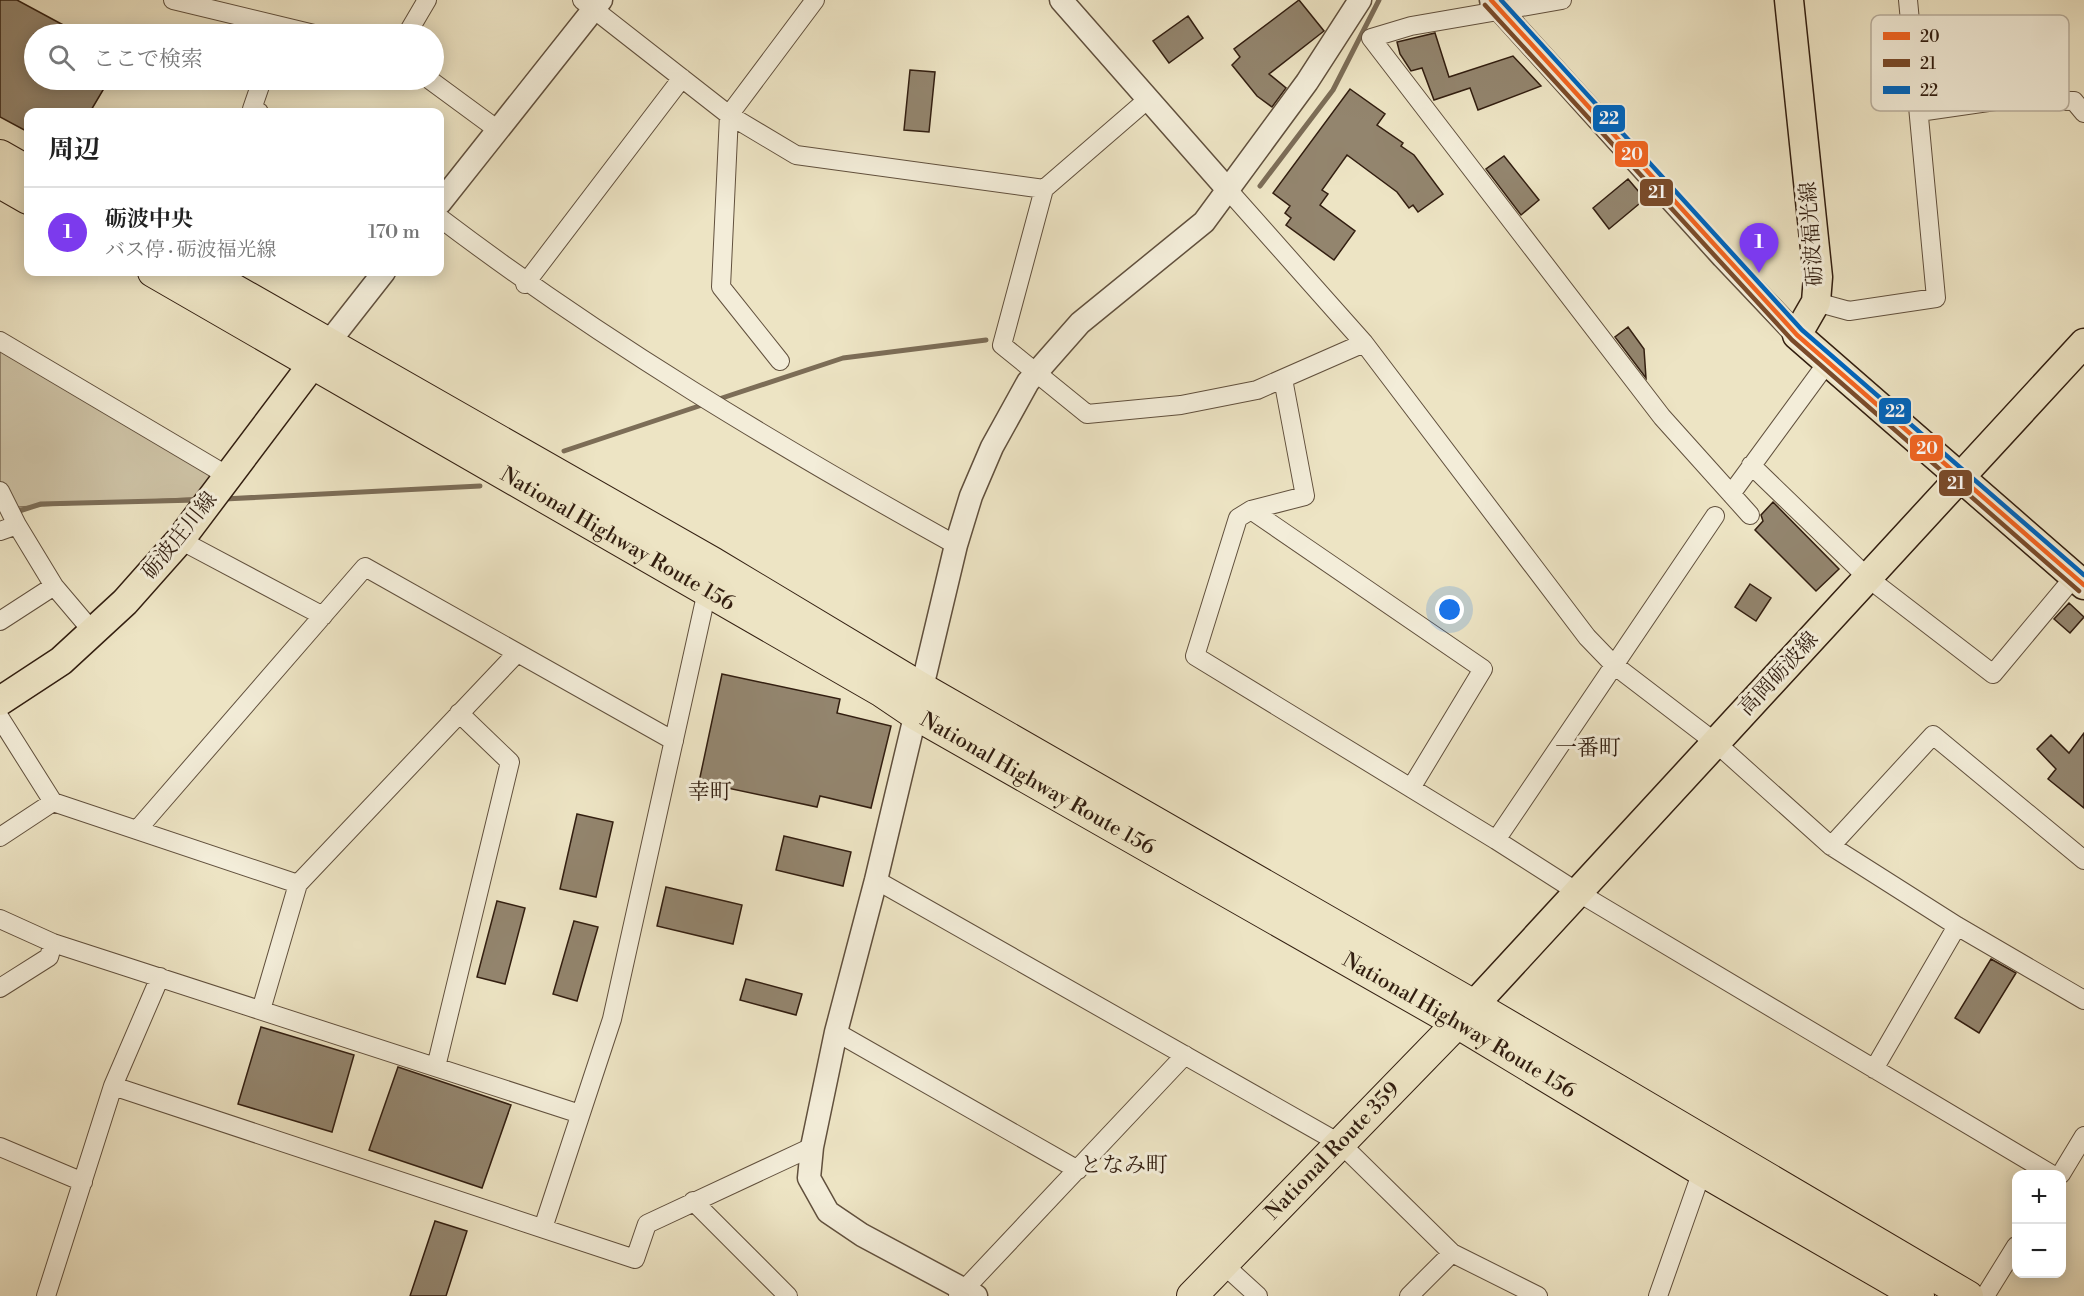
<!DOCTYPE html>
<html lang="ja">
<head>
<meta charset="utf-8">
<style>
	body { margin:0; font-family:"Libre Bodoni","Noto Serif JP",serif; background:#f6f6f6; color:#222 }
	.controls { position:absolute; right:18px; bottom:18px; display:grid; overflow:hidden; border-radius:12px; box-shadow:0 3px 15px #0003 }
	.controls button { width:54px; height:54px; display:grid; place-items:center; padding:0; border:0; border-bottom:2px solid #e0e0e0; background:#fff; color:#222; font:30px sans-serif }
	.you { position:absolute; left:1450px; top:610px; width:21px; height:21px; margin:-15px; border:4px solid #fff; border-radius:50%; background:#1a73e8; box-shadow:0 0 0 9px #1a73e833 }
	.badge { display:grid; place-items:center; width:39px; height:39px; border-radius:50%; background:#7c3aed; color:#fff; font-size:20px; font-weight:700 }
	.pin { position:absolute; translate:-50% -50px; filter:drop-shadow(0 2px 3px #0008) }
	.pin::after { content:''; position:absolute; top:32px; width:21px; height:18px; background:inherit; clip-path:polygon(0 0,100% 0,50% 100%) }
	.list { margin:0; padding:0; list-style:none }
	h2 { display:flex; justify-content:space-between; align-items:center; height:78px; margin:0; padding:0 24px; font-size:26px }
	h2 small { font-size:20px; font-weight:400; color:#767676 }
	.list li { display:grid; grid-template-columns:39px 1fr auto; gap:18px; align-items:center; box-sizing:border-box; height:90px; padding:0 24px; border-top:2px solid #e0e0e0 }
	.list b { display:block; font-size:22px; white-space:nowrap }
	.list p { margin:0; font-size:20px; white-space:nowrap; color:#767676 }
	.list em { font-size:20px; font-style:normal; color:#767676 }
	.icon { flex:none; width:33px; height:33px; fill:none; stroke:currentColor; stroke-width:2; stroke-linecap:round; stroke-linejoin:round }
	.map { position:relative; flex:none; width:2084px; height:1296px; overflow:hidden }
	.search { position:absolute; background:#fff; box-shadow:0 3px 15px #0003; left:24px; top:24px; width:420px; height:66px; display:flex; align-items:center; gap:15px; box-sizing:border-box; padding:0 21px; border-radius:33px; color:#767676; font-size:22px }
	.panel { position:absolute; background:#fff; box-shadow:0 3px 15px #0003; left:24px; top:108px; width:420px; height:168px; border-radius:12px }
	.map>svg:first-child { display:block }
</style>
</head>
<body>
<div class="map">
<svg width="2084" height="1296" viewBox="0 0 2084 1296">
	<rect width="100%" height="100%" fill="#ede4c4"/>
	<filter id="stains"><feTurbulence type="fractalNoise" baseFrequency=".00333" numOctaves="4"/><feColorMatrix values="0 0 0 0 .2 0 0 0 0 .09 0 0 0 0 .02 0 0 0 .5 -.17"/></filter>
	<radialGradient id="worn" r=".72"><stop offset=".6" stop-color="#630" stop-opacity="0"/><stop offset="1" stop-color="#630" stop-opacity=".3"/></radialGradient>
	<!-- green -->
	<path fill="#cdc2a5" stroke="#80705a" stroke-width="1.5" d="M0,351L212,476L209,497L0,508Z"/>
	<g fill="none" stroke-linecap="round" stroke-linejoin="round">
		<!-- stream -->
		<path stroke="#7c6d57" stroke-width="5" d="M1260,186L1333,90L1379,0
			M716,400L843,358L986,340
			M564,451L705,404
			M224,499L480,486
			M16,512L41,504L197,500"/>
	</g>
	<!-- building -->
	<path fill="#93856e" stroke="#321e10" stroke-width="1.5" d="M0,0H17L80,34H34V80H109L90,112H28V132L0,117Z
		M1299,0L1324,31L1269,74L1286,88L1272,107L1257,96L1232,65L1240,57L1234,49Z
		M1188,16L1203,38L1169,63L1153,41Z
		M1435,33L1449,77L1513,56L1541,86L1478,110L1470,88L1434,100L1422,68L1411,71L1400,54L1397,42Z
		M910,70L935,72L929,132L904,130Z
		M1350,89L1385,114L1377,125L1403,143L1401,146L1414,155L1443,194L1418,212L1413,205L1409,208L1397,192L1347,155L1322,190L1328,194L1320,205L1355,231L1334,260L1286,225L1291,218L1285,213L1290,206L1273,193Z
		M1504,156L1539,200L1521,215L1486,169Z
		M1628,179L1645,199L1609,229L1593,208Z
		M1628,327L1644,349L1646,378L1615,337Z
		M1773,502L1839,569L1816,591L1755,530L1763,521L1761,515Z
		M1750,584L1771,598L1756,621L1735,607Z
		M2069,603L2084,617L2070,633L2054,619Z
		M722,674L840,699L837,713L891,726L871,808L820,796L817,807L699,782Z
		M2084,733V808L2048,779L2056,769L2037,749L2051,735L2069,753Z
		M577,814L613,822L596,897L560,889Z
		M784,836L851,852L843,886L776,870Z
		M666,887L742,905L733,944L657,926Z
		M497,901L525,908L505,984L477,977Z
		M574,921L598,927L577,1001L553,994Z
		M1991,959L2016,973L1979,1033L1955,1018Z
		M746,979L802,994L796,1015L740,1000Z
		M261,1027L354,1055L332,1132L238,1104Z
		M398,1067L511,1105L482,1188L369,1150Z
		M435,1221L467,1231L446,1296H410Z"/>
	<g fill="none" stroke-linecap="round" stroke-linejoin="round">
		<defs>
			<path id="minor" d="M173,0L314,34
				M582,0L729,115L796,155L1044,189L1147,100
				M1562,0L1411,26L1371,38L1662,417L1750,515
				M407,34L427,0
				M430,80L498,130
				M259,112L252,109L262,80
				M1919,112L2002,100L2074,101L2084,113
				M1044,189L1002,345L1087,414L1181,405L1257,390L1364,343
				M1229,191L1364,343L1587,637L1614,665L1716,743L1831,846L1957,926L2084,1000
				M440,218C602,341 778,446 956,545
				M525,284L682,78
				M1816,302L1849,311L1936,298L1908,0
				M0,341L228,476
				M780,361L721,287L729,115L815,0
				M1751,465L1868,578L1993,674L2074,577
				M0,491L17,525
				M1731,494L1827,363
				M1251,510L1305,496L1283,379
				M1715,516L1496,840L1579,893L2051,1174
				M0,531L17,525L54,586L93,632
				M180,540L323,616
				M0,621L54,586
				M0,718L53,802L298,884
				M1411,788L1483,669L1251,510L1238,518L1195,656L1496,840
				M137,830L365,567L674,741
				M0,837L53,802
				M1831,846L1933,735L2084,860
				M876,880L1341,1144L1452,1253L1538,1296
				M0,919L53,943L580,1114
				M0,988L49,957L53,943
				M261,1010L298,884L517,653
				M836,1032L1078,1170
				M436,1067L510,762L459,713
				M1874,1069L1957,926
				M113,1086L635,1259L647,1224L812,1147
				M0,1147L83,1182
				M2061,1174L2084,1136
				M693,1201L788,1296
				M543,1228L612,1019L709,582
				M1223,1264L1258,1296
				M46,1296L113,1086L160,977
				M958,1296L1185,1055
				M1409,1296L1452,1253
				M1658,1296L1702,1171
				M1985,1296L2016,1246"/>
			<path id="tertiary" d="M1061,0L1229,191
				M1491,0L1723,257L1797,335
				M440,203L601,0
				M329,342L384,272
				M976,1296L862,1235L828,1212L809,1178L812,1147L836,1032L876,880L956,545L971,496L992,447L1028,382L1080,323L1204,222L1307,82L1360,0"/>
			<path id="primary" d="M1789,0L1818,277L1816,302L1797,335L2084,585
				M0,701L61,661L125,602L180,540L327,345
				M1474,1005L2084,343"/>
			<g id="trunk">
				<path d="M0,155L28,171"/>
				<path d="M0,183L28,199"/>
				<path id="s1" d="M153,272L882,692L916,715L1457,1023L1702,1171L1919,1296"/>
				<path d="M204,272L714,563L922,688L1474,1005L1968,1296"/>
				<path id="s2" d="M1192,1296L1470,1010"/>
			</g>
		</defs>
		<!-- minor casing -->
		<use href="#minor" stroke="#61503d" stroke-width="20"/>
		<!-- tertiary casing -->
		<use href="#tertiary" stroke="#61503d" stroke-width="25"/>
		<!-- primary casing -->
		<use href="#primary" stroke="#321e10" stroke-width="31"/>
		<!-- trunk casing -->
		<use href="#trunk" stroke="#321e10" stroke-width="32"/>
		<!-- minor -->
		<use href="#minor" stroke="#f3edd9" stroke-width="18"/>
		<!-- tertiary -->
		<use href="#tertiary" stroke="#f3edd9" stroke-width="22"/>
		<!-- primary -->
		<use href="#primary" stroke="#ede4c4" stroke-width="28"/>
		<!-- trunk -->
		<use href="#trunk" stroke="#ede4c4" stroke-width="30"/>
		<defs>
			<path id="bus-1" d="M1491,0L1797,335L2084,585"/>
			<path id="bus-2" d="M1485,5L1792,340L2079,591"/>
			<path id="bus-3" d="M1501,0L1802,330L2084,575"/>
		</defs>
		<!-- bus-1 casing -->
		<use href="#bus-1" stroke="#f3edd9" stroke-width="9"/>
		<!-- bus-2 casing -->
		<use href="#bus-2" stroke="#f3edd9" stroke-width="9"/>
		<!-- bus-3 casing -->
		<use href="#bus-3" stroke="#f3edd9" stroke-width="9"/>
		<!-- bus-1 -->
		<use href="#bus-1" stroke="#f26522" stroke-width="4.5"/>
		<!-- bus-2 -->
		<use href="#bus-2" stroke="#7a4b2a" stroke-width="4.5"/>
		<!-- bus-3 -->
		<use href="#bus-3" stroke="#0065bd" stroke-width="4.5"/>
	</g>
	<g text-anchor="middle" dominant-baseline="central" stroke-width="6" stroke-linejoin="round" paint-order="stroke">
		<!-- street labels -->
		<g font-size="21" fill="#321e10" stroke="#f3edd9">
			<text transform="translate(1812 234) rotate(-94)">砺波福光線</text>
			<text transform="translate(180 536) rotate(-51)">砺波庄川線</text>
			<text stroke="none"><textPath href="#s1" startOffset="536">National Highway Route 156</textPath></text>
			<text transform="translate(1779 674) rotate(-47)">高岡砺波線</text>
			<text stroke="none"><textPath href="#s1" startOffset="1022">National Highway Route 156</textPath></text>
			<text stroke="none"><textPath href="#s1" startOffset="1508">National Highway Route 156</textPath></text>
			<text stroke="none"><textPath href="#s2" startOffset="202">National Route 359</textPath></text>
		</g>
		<!-- neighbourhood labels -->
		<g font-size="22" fill="#321e10" stroke="#f3edd9">
			<text x="1588" y="748">一番町</text>
			<text x="710" y="792">幸町</text>
			<text x="1124" y="1165">となみ町</text>
		</g>
	</g>
	<!-- legend -->
	<rect x="1871" y="15" width="198" height="96" rx="9" fill="#f3edd9" stroke="#b9af9d" stroke-width="1.5"/>
	<rect x="1883" y="32" width="27" height="8" fill="#f26522"/>
	<rect x="1883" y="59" width="27" height="8" fill="#7a4b2a"/>
	<rect x="1883" y="86" width="27" height="8" fill="#0065bd"/>
	<g font-size="16" fill="#321e10">
		<text x="1920" y="42">20</text>
		<text x="1920" y="69">21</text>
		<text x="1920" y="96">22</text>
	</g>
	<g stroke="#f3edd9" stroke-width="2">
		<rect x="1592" y="104" width="34" height="29" rx="6" fill="#0065bd"/>
		<rect x="1614" y="140" width="35" height="28" rx="6" fill="#f26522"/>
		<rect x="1639" y="178" width="35" height="29" rx="6" fill="#7a4b2a"/>
		<rect x="1878" y="397" width="34" height="28" rx="6" fill="#0065bd"/>
		<rect x="1909" y="434" width="35" height="28" rx="6" fill="#f26522"/>
		<rect x="1938" y="469" width="35" height="28" rx="6" fill="#7a4b2a"/>
	</g>
	<g font-size="16" text-anchor="middle" font-weight="bold" fill="#fff">
		<text x="1609" y="124">22</text>
		<text x="1632" y="160">20</text>
		<text x="1657" y="198">21</text>
		<text x="1895" y="417">22</text>
		<text x="1927" y="454">20</text>
		<text x="1956" y="489">21</text>
	</g>
	<rect width="100%" height="100%" filter="url(#stains)"/>
	<rect width="100%" height="100%" fill="url(#worn)"/>
</svg>
<div class="controls">
<button>+</button>
<button>−</button>
</div>
<div class="you"></div>
<div class="pin badge" style="left:1759px;top:273px">1</div>
<div class="search"><svg class="icon" aria-label="search" viewBox="0 0 24 24"><circle cx="10" cy="10" r="6"/><path d="M15 15l6 6"/></svg>ここで検索</div>
<section class="panel">
<h2>周辺<small></small></h2>
<ul class="list">
<li><span class="badge">1</span><div><b>砺波中央</b><p>バス停 · 砺波福光線</p></div><em>170 m</em></li>
</ul>
</section>
</div>
</body>
</html>
